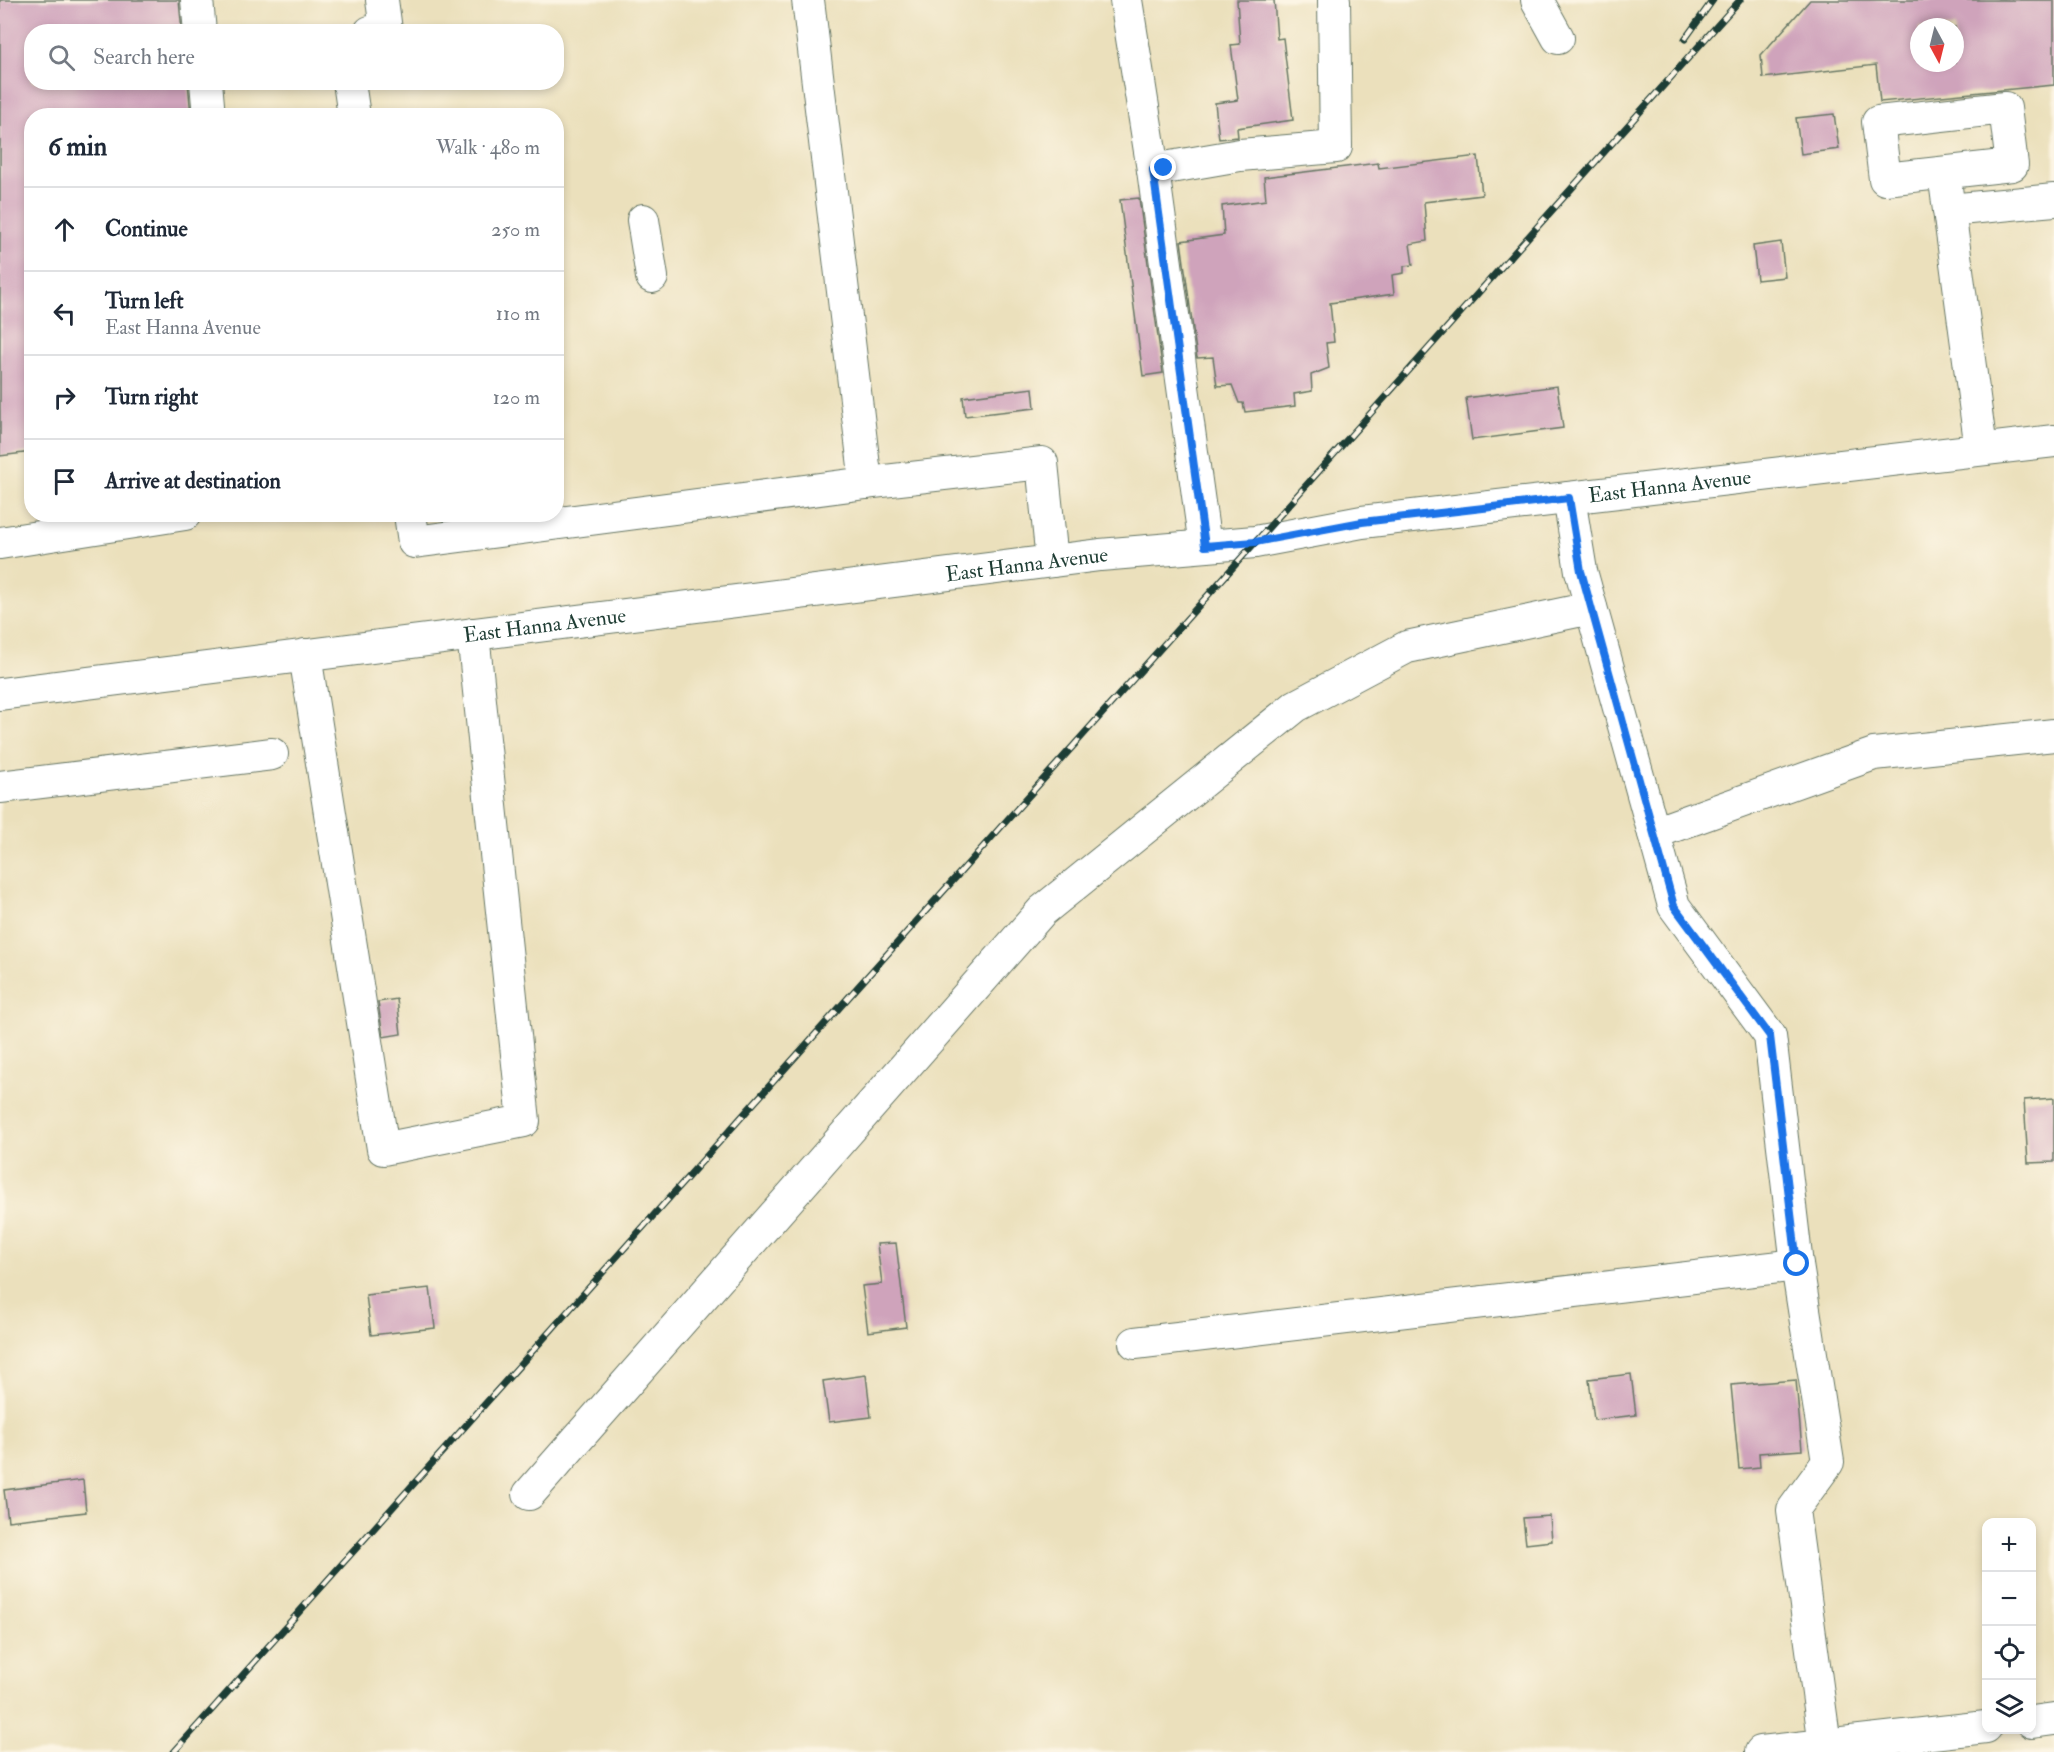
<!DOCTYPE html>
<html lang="en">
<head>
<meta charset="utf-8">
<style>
	body { margin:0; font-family:"IM FELL Double Pica",serif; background:#f2f2f3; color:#1f2937 }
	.controls { position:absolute; right:18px; bottom:18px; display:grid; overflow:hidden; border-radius:12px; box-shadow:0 3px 9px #0003 }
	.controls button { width:54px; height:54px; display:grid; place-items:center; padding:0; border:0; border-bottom:2px solid #e0e1e3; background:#fff; color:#1f2937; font:30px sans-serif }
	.compass { position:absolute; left:1910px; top:18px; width:54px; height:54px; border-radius:50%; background:#fff; box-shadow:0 3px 9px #0003; rotate:173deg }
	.stop { position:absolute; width:18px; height:18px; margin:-14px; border:4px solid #1a73e8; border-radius:50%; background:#fff }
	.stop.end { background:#1a73e8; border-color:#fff; box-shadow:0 2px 6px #0008 }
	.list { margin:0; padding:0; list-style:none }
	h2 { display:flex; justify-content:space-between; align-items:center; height:78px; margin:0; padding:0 24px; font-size:26px }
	h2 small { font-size:20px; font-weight:400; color:#747a83 }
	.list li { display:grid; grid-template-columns:39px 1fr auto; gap:18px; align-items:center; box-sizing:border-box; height:84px; padding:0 24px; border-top:2px solid #e0e1e3 }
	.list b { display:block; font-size:22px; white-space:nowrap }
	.list p { margin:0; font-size:20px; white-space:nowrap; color:#747a83 }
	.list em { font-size:20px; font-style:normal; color:#747a83 }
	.icon { flex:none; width:33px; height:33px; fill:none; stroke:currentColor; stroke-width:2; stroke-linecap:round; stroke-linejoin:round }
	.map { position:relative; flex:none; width:2054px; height:1752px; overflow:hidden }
	.search { position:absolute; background:#fff; box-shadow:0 3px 9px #0003; left:24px; top:24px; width:540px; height:66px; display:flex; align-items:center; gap:15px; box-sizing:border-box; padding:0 21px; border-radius:24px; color:#747a83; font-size:22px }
	.panel { position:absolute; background:#fff; box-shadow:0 3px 9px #0003; left:24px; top:108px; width:540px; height:414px; border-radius:24px }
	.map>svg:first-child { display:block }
</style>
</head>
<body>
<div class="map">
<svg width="2054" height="1752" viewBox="0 0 2054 1752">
	<rect width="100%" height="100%" fill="#fcf5e5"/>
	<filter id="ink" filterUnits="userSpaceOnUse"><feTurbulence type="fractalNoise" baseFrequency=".0167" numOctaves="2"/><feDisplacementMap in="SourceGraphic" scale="12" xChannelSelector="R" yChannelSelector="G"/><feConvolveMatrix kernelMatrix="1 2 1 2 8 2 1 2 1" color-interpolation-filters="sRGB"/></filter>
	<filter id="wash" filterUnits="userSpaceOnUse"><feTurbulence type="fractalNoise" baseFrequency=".008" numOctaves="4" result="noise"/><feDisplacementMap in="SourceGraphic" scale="24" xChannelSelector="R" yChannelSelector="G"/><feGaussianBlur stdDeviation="1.35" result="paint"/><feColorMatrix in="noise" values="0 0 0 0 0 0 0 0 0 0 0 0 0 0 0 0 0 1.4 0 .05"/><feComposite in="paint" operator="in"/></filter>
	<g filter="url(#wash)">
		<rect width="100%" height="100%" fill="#ebe0bc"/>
		<g id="blocks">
			<!-- building -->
			<path fill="#cfa3bb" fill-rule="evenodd" d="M0,0H179L182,32H32V82H188L191,116H32V452L0,456Z
				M1237,0H1274L1277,39L1283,38L1293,120L1237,128L1238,137L1219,139L1215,103L1238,100L1231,45L1240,44Z
				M1810,0H2054V85L1880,102L1876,65L1763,78L1761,55ZM1919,27H1955V63H1919Z
				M1834,114L1839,149L1801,154L1796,118Z
				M1478,156L1482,195L1424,202L1427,241L1410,244L1413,265L1404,266V273L1392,275L1394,294L1330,303L1334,342L1326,343L1329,368L1311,375L1312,391L1294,394L1295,406L1245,412L1243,403H1239L1232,385L1217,386L1213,357L1197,358L1181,241L1224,235L1222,206L1266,200L1264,177L1378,163L1379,168Z
				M1139,198L1163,373L1143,376L1120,200Z
				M1781,242L1785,277L1757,280L1753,246Z
				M1557,386L1563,428L1472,440L1466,398Z
				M1033,388L1035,408L965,416L963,397Z
				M397,999L401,1034L383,1037L378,1002Z
				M2054,1098V1162L2028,1163L2024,1100Z
				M896,1243L906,1327L868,1332L862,1286L882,1284L877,1244Z
				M430,1288L435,1328L371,1335L366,1295Z
				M1631,1374L1636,1415L1594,1420L1589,1379Z
				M866,1375L871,1417L829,1422L823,1381Z
				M1796,1380L1802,1450L1759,1453L1760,1467L1739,1469L1731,1385Z
				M83,1480L86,1512L8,1521L4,1490Z
				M1550,1516L1552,1541L1526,1544L1523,1518Z"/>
		</g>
	</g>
	<g filter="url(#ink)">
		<use href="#blocks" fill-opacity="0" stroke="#667664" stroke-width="1.5"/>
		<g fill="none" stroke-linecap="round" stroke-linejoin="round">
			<defs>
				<g id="minor">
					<path d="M197,0L200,32"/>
					<path d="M808,0L866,483"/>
					<path d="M1126,0L1153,170"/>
					<path d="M1537,0L1558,38"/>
					<path d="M370,32L386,30L382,0"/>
					<path d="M206,82L209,116"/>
					<path d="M349,82L354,116"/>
					<path d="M2005,108L2012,165L1885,179L1878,122Z"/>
					<path d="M1944,173L1981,449"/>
					<path d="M1949,210L2054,200"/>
					<path d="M643,220L652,277"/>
					<path d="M1569,498L1581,571L1674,906L1770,1036L1797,1265L1828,1462L1793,1510L1825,1745"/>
					<path d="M410,514L414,542L866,483L1042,463L1052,561"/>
					<path d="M0,543L185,514"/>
					<path d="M1205,546L1153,170L1240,155L1336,147L1334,0"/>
					<path d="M305,655L383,1149L524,1121L473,634"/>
					<path id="s1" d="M0,694L1100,555L1255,542L1362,522L2054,441"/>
					<path d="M0,787L272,754"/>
					<path d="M1654,833L1874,754L2054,735"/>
					<path d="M1135,1343L1797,1265"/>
					<path d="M529,1494L1042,911L1296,706L1407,647L1591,608"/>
					<path d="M2032,1722L2054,1719"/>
					<path d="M1761,1752L1986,1727"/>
				</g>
			</defs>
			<!-- minor casing -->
			<use href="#minor" stroke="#667664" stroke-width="34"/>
			<!-- minor -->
			<use href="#minor" stroke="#fff" stroke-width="32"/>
			<defs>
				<path id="rail" d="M1685,39L1713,0
					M174,1752L1740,0"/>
			</defs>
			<!-- rail casing -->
			<use href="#rail" stroke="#1f3d34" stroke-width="7"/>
			<!-- rail -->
			<use href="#rail" stroke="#fcf5e5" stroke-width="4.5" stroke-dasharray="14" stroke-linecap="butt"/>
		</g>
	</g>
	<g fill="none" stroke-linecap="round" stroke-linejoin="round" filter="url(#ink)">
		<!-- route -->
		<path stroke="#1a73e8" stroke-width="8" d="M1164,168L1153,170L1205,546L1255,542L1362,522L1569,498L1581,571L1674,906L1770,1036L1797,1264"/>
	</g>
	<g text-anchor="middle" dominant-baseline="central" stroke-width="6" stroke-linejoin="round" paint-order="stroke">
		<!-- street labels -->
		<g font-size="21" fill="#1f3d34" stroke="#fcf5e5">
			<text stroke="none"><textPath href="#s1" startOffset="1683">East Hanna Avenue</textPath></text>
			<text stroke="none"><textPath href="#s1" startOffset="1035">East Hanna Avenue</textPath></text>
			<text stroke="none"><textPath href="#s1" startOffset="549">East Hanna Avenue</textPath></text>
		</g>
	</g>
</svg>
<div class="controls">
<button>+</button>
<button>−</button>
<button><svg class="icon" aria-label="locate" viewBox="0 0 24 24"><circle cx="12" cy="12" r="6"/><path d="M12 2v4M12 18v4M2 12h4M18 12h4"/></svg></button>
<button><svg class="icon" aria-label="layers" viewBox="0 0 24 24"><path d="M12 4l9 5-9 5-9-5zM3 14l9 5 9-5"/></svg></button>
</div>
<svg class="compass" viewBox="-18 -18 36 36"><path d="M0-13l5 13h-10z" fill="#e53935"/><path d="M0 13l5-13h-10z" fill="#747a83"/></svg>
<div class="stop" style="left:1797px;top:1264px"></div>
<div class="stop end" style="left:1164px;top:168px"></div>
<div class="search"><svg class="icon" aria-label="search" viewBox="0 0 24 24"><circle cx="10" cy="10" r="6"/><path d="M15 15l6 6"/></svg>Search here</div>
<section class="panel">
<h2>6 min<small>Walk · 480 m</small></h2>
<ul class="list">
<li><svg class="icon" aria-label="ahead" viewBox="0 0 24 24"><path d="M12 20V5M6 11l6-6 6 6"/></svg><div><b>Continue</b></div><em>250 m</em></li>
<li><svg class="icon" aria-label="left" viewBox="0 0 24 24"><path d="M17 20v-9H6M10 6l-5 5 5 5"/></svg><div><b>Turn left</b><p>East Hanna Avenue</p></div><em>110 m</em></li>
<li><svg class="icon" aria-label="right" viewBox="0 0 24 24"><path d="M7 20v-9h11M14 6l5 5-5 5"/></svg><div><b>Turn right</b></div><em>120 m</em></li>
<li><svg class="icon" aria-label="arrive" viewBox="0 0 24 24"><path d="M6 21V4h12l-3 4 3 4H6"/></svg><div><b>Arrive at destination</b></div></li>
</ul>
</section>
</div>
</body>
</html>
